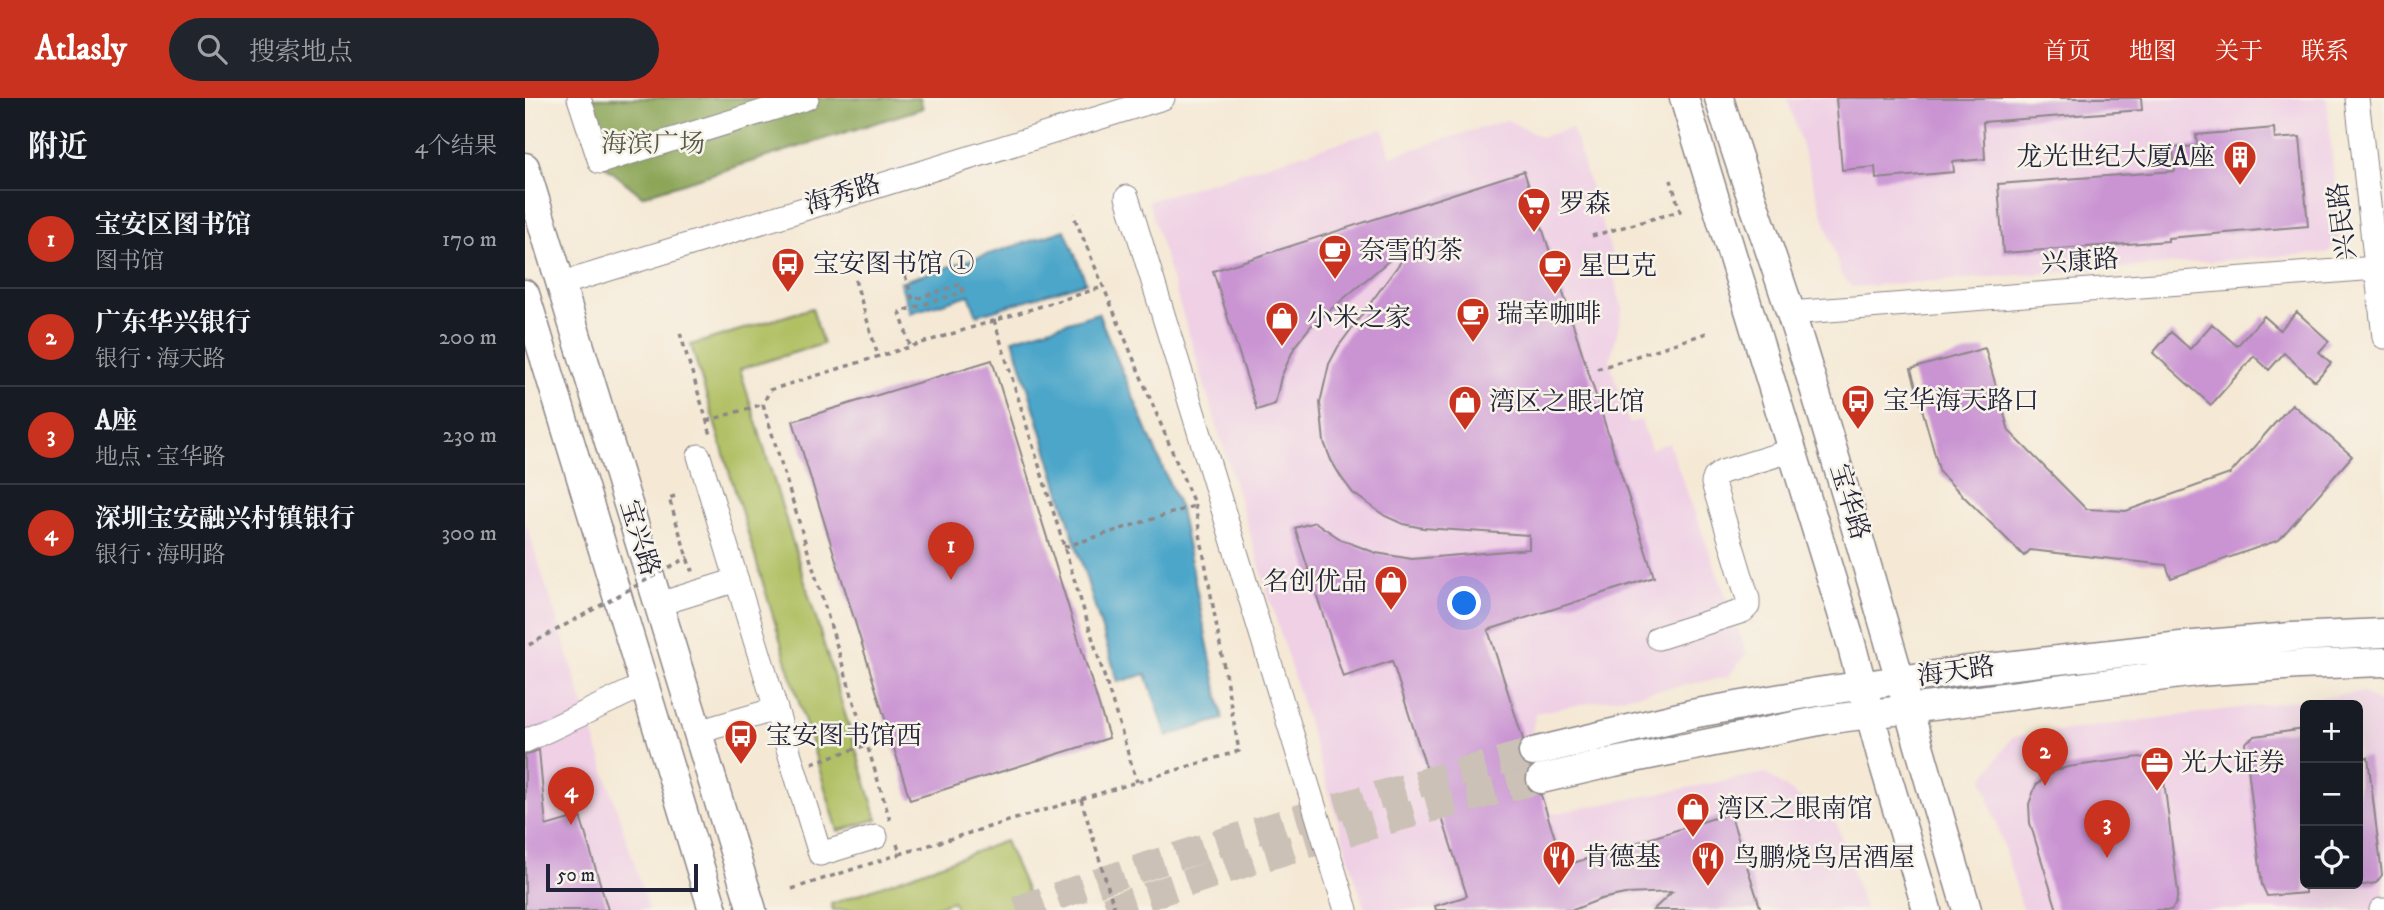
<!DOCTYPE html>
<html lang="zh">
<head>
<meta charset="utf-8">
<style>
	body { margin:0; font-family:"IM FELL DW Pica","Noto Serif SC",serif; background:#20242c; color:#f1f3f6 }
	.controls { position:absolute; right:21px; bottom:21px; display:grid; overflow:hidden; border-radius:10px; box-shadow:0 7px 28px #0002 }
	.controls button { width:63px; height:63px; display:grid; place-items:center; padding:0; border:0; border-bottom:2px solid #363941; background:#171b24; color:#f1f3f6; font:35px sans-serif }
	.scale { position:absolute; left:21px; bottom:18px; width:152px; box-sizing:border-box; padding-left:7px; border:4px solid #22223b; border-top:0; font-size:19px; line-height:24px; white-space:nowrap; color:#22223b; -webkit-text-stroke:5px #f7f3e8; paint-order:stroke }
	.you { position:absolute; left:940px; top:506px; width:24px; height:24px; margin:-18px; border:5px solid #fff; border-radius:50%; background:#1a73e8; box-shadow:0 0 0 10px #1a73e833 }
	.badge { display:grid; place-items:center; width:46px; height:46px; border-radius:50%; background:#c8321e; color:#fff; font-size:23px; font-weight:700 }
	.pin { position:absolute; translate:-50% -58px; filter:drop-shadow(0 2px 4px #0008) }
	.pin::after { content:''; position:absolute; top:37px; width:24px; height:21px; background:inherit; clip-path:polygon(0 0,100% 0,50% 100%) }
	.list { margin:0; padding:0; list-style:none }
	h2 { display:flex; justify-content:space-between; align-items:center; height:91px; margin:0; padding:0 28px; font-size:30px }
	h2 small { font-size:23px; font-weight:400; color:#9ea1a6 }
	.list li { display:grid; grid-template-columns:46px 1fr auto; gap:21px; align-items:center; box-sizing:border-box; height:98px; padding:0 28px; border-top:2px solid #363941 }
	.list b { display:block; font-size:26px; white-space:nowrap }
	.list p { margin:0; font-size:23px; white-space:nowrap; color:#9ea1a6 }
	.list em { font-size:23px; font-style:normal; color:#9ea1a6 }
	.icon { flex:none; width:38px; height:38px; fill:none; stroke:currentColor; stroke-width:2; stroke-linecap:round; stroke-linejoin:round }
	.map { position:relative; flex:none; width:1859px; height:812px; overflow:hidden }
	header { display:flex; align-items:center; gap:42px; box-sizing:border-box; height:98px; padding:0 35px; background:#c8321e; color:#fff }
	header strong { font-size:33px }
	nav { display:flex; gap:38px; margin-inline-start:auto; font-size:24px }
	.search { width:490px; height:63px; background:#20242c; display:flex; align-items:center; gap:18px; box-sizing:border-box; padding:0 24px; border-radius:38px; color:#9ea1a6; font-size:26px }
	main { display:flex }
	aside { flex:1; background:#171b24 }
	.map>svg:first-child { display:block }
</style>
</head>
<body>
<header>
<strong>Atlasly</strong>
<div class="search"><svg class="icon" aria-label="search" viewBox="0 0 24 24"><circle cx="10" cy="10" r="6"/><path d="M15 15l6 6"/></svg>搜索地点</div>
<nav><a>首页</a><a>地图</a><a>关于</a><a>联系</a></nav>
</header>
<main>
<aside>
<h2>附近<small>4个结果</small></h2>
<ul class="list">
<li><span class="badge">1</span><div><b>宝安区图书馆</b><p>图书馆</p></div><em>170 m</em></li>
<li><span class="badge">2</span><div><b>广东华兴银行</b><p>银行 · 海天路</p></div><em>200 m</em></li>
<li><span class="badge">3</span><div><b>A座</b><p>地点 · 宝华路</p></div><em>230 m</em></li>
<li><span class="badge">4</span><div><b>深圳宝安融兴村镇银行</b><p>银行 · 海明路</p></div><em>300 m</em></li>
</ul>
</aside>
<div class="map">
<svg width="1859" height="812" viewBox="0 0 1859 812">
	<rect width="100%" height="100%" fill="#f7f3e8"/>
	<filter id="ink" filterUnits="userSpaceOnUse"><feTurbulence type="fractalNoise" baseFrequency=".0143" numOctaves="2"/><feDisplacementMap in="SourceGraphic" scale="14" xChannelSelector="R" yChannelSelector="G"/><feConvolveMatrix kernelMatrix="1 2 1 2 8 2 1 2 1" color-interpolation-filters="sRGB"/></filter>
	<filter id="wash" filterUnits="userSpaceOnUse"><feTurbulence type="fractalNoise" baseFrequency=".00686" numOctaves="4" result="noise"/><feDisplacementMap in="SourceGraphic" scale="28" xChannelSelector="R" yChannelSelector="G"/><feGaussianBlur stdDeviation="1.57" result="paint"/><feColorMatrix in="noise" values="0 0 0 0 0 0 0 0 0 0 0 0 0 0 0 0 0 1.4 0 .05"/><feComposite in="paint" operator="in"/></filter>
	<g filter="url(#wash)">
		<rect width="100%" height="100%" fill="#f5e9d5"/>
		<!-- built -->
		<path fill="#efd0e5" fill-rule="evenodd" d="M1262,0H1802L1814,139L1803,155L1327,189L1316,176Z
			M982,22L1016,39L1047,30L1091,169L1086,171L1098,211L1085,263L1104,325L1116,322L1126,351L1144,345L1222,555L1203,579L1011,615L1007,634L1001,638L1026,716L1240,675L1312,726L1340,812H840L623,103L858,31L866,58Z
			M0,422L124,812H0Z
			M1838,594L1859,608V812H1498L1458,681L1487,639ZM1780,607H1833V786H1780Z"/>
		<!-- green -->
		<path fill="#b0c063" stroke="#69714f" stroke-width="2" d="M287,210L298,246L215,271L352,721L313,733L166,247Z
			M480,743L510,812H431L428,803L405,811L393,809L386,812H308L306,806Z"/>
		<!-- forest -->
		<path fill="#8ca659" stroke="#57644a" stroke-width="2" d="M54,0H395L398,10L117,98L75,64Z"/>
		<!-- water -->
		<path fill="#4ba6c9" stroke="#366482" stroke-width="2" d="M540,132L561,184L452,217L444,197L385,215L375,184Z
			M573,215L655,411L698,621L642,638L621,576L593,584L488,241Z"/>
		<g id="blocks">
			<!-- building -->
			<path fill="#ca94d3" d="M1311,0H1616L1617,12L1458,24L1460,61L1428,64L1429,74L1351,81L1350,69L1317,72Z
				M1749,30L1750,41L1775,39L1783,128L1643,140V143L1478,155L1473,86L1650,73L1648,50L1672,48L1671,37Z
				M999,73L1129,479L963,532L998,641L992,649V657L996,665L1004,670L1000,677V685L1004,693L1016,697L1039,768L1205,715L1236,812H1128L1147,794L1100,796L1076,801L1048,812H911L910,808L942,798L867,563L818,579L770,430L790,424L817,442L851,455L887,461L1004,451V437L898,430L878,426L860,418L828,395L816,379L806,362L799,344L795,305L804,266L813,249L883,154L879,150L786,228L770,248L756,279L750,306L732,312L688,173Z
				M1772,214L1804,243L1794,254L1806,265L1790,283L1759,255L1744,272L1729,258L1686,307L1628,255L1646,234L1665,251L1687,226L1712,248L1739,218L1755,232Z
				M1460,250L1484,333L1561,411L1601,413L1705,376L1767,306L1827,358L1754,442L1646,480L1641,467L1505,452L1499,458L1415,375L1386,271Z
				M467,262L584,640L385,702L268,323Z
				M1780,631V795L1742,798L1737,787L1720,645L1730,638Z
				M14,652L21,728L55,718L83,812H0V657Z
				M1615,659L1630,663L1638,675L1653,795L1651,805L1646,812H1532L1505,725L1504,706L1511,687L1529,673L1543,669Z
				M1843,659L1857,777L1851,785L1833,788V660Z"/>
		</g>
	</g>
	<g filter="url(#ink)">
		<use href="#blocks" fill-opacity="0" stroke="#8c8688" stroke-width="2"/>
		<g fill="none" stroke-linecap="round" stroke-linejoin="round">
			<!-- major-tunnel -->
			<path stroke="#cbc1b6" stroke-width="28" stroke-dasharray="28 14" stroke-linecap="butt" d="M492,812C662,752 835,701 1008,654
				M582,812L730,762L871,720L1016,681"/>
			<defs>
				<path id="minor" d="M54,0L75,64L282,0
					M1832,0L1859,239
					M602,99L821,812
					M36,186L638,0
					M1264,215L1851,170L1859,164
					M174,358L295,756L351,739
					M134,506L212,482
					M1133,540L1218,513L1223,508V501L1188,385L1190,379L1197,374L1268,352
					M173,634L251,611
					M0,643L119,587
					M1856,812H1859"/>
				<path id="major" d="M1159,0L1324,538L1356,657L1402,812
					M1194,0C1220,86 1253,171 1279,257C1336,441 1387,627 1442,812
					M0,69L227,812
					M0,196L188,812
					M1008,654L1166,616L1292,594L1437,573L1656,548L1767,539L1859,535
					M1016,681L1089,664L1299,622L1671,574L1773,567L1859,564"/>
			</defs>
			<!-- minor casing -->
			<use href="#minor" stroke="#8c8688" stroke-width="25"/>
			<!-- major casing -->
			<use href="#major" stroke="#8c8688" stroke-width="31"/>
			<!-- path -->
			<path stroke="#8c8688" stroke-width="3.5" stroke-dasharray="5 5" stroke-linecap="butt" d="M1067,138L1155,113L1146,82
				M377,168L388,202L436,186L438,194L375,214L385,248
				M330,182L353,258
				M469,222L612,684
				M155,235L187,340
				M1072,271L1182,235
				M182,323L238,306
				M150,398L144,400L166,472L170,471
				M539,449L669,408
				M287,665L342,647
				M556,701L590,812
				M365,722L238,306L245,292L578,189
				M372,746L375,756L714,653L670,408L548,116
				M267,791L375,756"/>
			<!-- minor -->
			<use href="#minor" stroke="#fff" stroke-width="23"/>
			<!-- major -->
			<use href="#major" stroke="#fff" stroke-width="28"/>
			<!-- path-bridge -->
			<path stroke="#8c8688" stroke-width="3.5" stroke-dasharray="5 5" stroke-linecap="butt" d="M4,547L163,459"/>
		</g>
	</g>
	<!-- icons -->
	<defs>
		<symbol id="building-pin" viewBox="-11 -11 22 30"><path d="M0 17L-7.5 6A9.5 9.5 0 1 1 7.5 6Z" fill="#c8321e" stroke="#f7f3e8"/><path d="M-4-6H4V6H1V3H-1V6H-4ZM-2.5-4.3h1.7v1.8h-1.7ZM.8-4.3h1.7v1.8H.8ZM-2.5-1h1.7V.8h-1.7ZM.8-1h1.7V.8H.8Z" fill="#fff"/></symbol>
		<symbol id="supermarket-pin" viewBox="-11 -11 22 30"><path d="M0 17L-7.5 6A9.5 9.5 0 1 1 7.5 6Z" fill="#c8321e" stroke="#f7f3e8"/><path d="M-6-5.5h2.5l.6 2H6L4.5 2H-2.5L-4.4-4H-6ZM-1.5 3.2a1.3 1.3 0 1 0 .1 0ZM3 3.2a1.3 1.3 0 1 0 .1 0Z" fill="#fff"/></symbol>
		<symbol id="cafe-pin" viewBox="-11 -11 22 30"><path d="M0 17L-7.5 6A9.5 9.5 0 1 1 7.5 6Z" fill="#c8321e" stroke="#f7f3e8"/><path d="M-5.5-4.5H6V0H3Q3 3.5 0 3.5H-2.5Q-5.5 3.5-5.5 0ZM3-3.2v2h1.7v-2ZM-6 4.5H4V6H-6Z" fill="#fff"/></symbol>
		<symbol id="bus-pin" viewBox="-11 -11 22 30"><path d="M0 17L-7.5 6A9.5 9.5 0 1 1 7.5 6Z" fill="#c8321e" stroke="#f7f3e8"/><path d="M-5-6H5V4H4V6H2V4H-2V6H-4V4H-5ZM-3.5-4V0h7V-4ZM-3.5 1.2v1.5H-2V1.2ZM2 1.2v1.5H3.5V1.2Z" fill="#fff"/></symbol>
		<symbol id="shop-pin" viewBox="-11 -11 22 30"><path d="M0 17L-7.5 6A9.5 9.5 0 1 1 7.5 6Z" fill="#c8321e" stroke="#f7f3e8"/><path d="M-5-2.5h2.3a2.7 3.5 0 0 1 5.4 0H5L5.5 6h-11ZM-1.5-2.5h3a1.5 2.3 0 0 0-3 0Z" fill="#fff"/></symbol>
		<symbol id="office-pin" viewBox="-11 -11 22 30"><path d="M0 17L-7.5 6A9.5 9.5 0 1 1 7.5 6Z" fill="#c8321e" stroke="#f7f3e8"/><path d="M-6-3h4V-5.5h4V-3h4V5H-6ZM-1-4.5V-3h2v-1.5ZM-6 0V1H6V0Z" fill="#fff"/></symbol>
		<symbol id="restaurant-pin" viewBox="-11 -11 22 30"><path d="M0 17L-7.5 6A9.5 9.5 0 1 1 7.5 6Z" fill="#c8321e" stroke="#f7f3e8"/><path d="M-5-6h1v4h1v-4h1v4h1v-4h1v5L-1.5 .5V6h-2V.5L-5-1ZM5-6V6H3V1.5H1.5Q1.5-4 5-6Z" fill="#fff"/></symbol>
	</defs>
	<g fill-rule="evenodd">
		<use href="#building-pin" x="1696" y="40" width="38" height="52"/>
		<use href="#supermarket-pin" x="990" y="87" width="38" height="52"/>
		<use href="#cafe-pin" x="791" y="134" width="38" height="52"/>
		<use href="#bus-pin" x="244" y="147" width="38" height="52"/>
		<use href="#cafe-pin" x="1011" y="149" width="38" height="52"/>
		<use href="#cafe-pin" x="929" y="197" width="38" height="52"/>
		<use href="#shop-pin" x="738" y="201" width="38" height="52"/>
		<use href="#bus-pin" x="1314" y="284" width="38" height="52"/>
		<use href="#shop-pin" x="921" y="285" width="38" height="52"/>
		<use href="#shop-pin" x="847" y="465" width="38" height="52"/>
		<use href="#bus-pin" x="197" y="619" width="38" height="52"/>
		<use href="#office-pin" x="1613" y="646" width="38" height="52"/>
		<use href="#shop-pin" x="1149" y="692" width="38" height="52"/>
		<use href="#restaurant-pin" x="1015" y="740" width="38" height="52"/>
		<use href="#restaurant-pin" x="1164" y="741" width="38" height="52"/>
	</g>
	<g text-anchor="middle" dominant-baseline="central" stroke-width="5" stroke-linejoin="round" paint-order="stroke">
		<!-- park labels -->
		<g font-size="26" fill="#545949" stroke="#f7f3e8">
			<text x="128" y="46">海滨广场</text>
		</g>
		<!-- poi labels -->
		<g font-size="26" fill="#22223b" stroke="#f7f3e8" text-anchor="start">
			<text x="1690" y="59" text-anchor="end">龙光世纪大厦A座</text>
			<text x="1034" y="106">罗森</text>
			<text x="834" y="153">奈雪的茶</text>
			<text x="288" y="166">宝安图书馆 ①</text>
			<text x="1054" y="168">星巴克</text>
			<text x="972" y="216">瑞幸咖啡</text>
			<text x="782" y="220">小米之家</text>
			<text x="1358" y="303">宝华海天路口</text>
			<text x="964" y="304">湾区之眼北馆</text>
			<text x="842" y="484" text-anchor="end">名创优品</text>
			<text x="241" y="638">宝安图书馆西</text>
			<text x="1656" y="665">光大证券</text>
			<text x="1192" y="711">湾区之眼南馆</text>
			<text x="1058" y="759">肯德基</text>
			<text x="1208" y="760">鸟鹏烧鸟居酒屋</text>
		</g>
		<!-- street labels -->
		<g font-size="26" fill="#22223b" stroke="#f7f3e8">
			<text transform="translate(318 97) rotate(-17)">海秀路</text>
			<text transform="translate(1818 123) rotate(-97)">兴民路</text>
			<text transform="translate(1555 164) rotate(-4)">兴康路</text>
			<text transform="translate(1324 404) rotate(73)">宝华路</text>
			<text transform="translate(114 440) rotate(73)">宝兴路</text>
			<text transform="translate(1431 574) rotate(-8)">海天路</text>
		</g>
	</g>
</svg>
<div class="controls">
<button>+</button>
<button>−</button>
<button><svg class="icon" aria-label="locate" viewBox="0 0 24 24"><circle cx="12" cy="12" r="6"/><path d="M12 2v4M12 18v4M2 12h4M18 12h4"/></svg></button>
</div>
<div class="scale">50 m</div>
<div class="you"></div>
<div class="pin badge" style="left:426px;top:482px">1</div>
<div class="pin badge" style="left:1520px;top:688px">2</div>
<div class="pin badge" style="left:1582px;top:760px">3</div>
<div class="pin badge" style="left:46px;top:727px">4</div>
</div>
</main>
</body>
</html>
